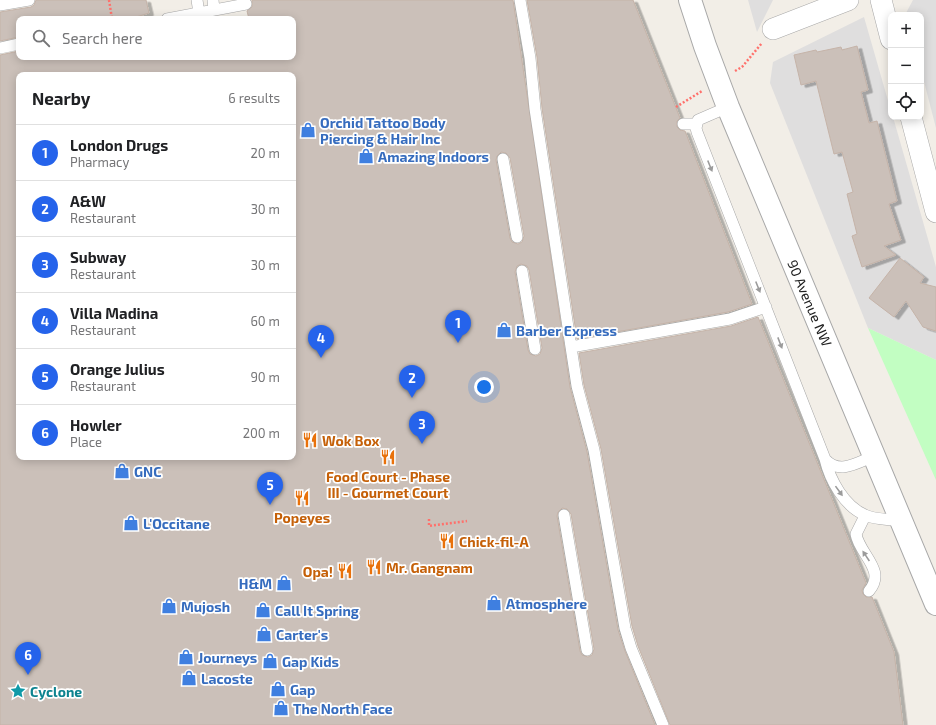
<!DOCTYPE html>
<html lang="en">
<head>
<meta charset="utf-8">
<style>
	body { margin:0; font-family:"Exo 2",sans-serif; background:#f6f6f6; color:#202124 }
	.controls { position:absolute; right:12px; top:12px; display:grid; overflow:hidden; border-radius:8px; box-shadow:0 2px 10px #0003 }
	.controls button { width:36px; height:36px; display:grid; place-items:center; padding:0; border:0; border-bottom:1px solid #e0e0e0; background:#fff; color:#202124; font:20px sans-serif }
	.you { position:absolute; left:484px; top:387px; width:14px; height:14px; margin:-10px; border:3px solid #fff; border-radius:50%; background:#1a73e8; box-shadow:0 0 0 6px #1a73e833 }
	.badge { display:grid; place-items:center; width:26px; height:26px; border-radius:50%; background:#2563eb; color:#fff; font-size:13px; font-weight:700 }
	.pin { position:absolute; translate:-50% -33px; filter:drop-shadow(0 1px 2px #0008) }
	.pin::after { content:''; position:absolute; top:21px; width:14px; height:12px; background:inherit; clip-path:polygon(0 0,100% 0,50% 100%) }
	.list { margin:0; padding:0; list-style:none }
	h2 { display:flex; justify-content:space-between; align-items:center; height:52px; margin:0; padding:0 16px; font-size:17px }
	h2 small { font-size:13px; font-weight:400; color:#757577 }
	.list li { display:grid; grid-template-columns:26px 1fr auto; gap:12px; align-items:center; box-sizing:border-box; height:56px; padding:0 16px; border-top:1px solid #e0e0e0 }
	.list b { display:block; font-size:15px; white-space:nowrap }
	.list p { margin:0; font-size:13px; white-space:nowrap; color:#757577 }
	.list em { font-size:13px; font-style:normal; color:#757577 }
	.icon { flex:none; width:22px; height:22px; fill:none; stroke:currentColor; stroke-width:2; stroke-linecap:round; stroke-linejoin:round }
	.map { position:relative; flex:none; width:936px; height:725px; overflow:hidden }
	.search { position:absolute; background:#fff; box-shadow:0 2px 10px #0003; left:16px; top:16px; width:280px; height:44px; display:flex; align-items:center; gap:10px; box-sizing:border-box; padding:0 14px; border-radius:8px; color:#757577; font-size:15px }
	.panel { position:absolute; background:#fff; box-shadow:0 2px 10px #0003; left:16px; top:72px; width:280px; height:388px; border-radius:8px }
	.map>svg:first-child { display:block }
</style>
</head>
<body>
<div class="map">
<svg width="936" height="725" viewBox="0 0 936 725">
	<defs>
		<filter id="shadow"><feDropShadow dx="4.5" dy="2.5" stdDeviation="0" flood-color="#0004"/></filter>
	</defs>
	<rect width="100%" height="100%" fill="#f2eee7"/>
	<!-- residential -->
	<path fill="#dfdede" d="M748,0H773L757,32Z
		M913,0H936V128L921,70V15H907L906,13Z
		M864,17L891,111V117H893L936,267V360L868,328L770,83L773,62Z"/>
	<!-- park -->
	<path fill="#c2fec2" d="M868,328L936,360V480Z"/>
	<!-- building -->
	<path fill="#cbc0b9" stroke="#c5b3a8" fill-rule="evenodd" filter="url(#shadow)" d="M36,0H146L149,13L130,19H19V37L0,41V12L31,7L34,5Z
		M252,0H513L570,387L587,452L618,630L625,651L655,725H0V55L19,51V57H293V19H249L247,11L252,7ZM19,75H293V457H19ZM501,152L506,153L510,158L524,236L522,242L518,244L512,242L510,238L496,160L497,156ZM521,264L527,266L529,270L542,348L540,354L536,356L530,354L528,350L515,272L517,266ZM562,508L567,509L571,514L594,649L592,655L588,657L582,655L580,651L557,516L558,512Z
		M527,0H633L680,118L677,121V127L680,130L685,131L752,304L728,312L577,339L542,108L537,57Z
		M857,46L868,90L861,92L869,123L877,121L897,201L889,204L901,240L884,246L896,255L862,267L852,236L857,234L847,194L853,192L842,152L834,154L816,81L801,85L794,55L816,50L817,52L841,47L842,50Z
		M900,258L924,277L920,283L936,287V331L923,327L906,301L894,317L869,298Z
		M758,317L866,583L862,590L863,594L866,597H872L894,652L903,725H670L638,646L632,626L601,449L584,385L579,353L731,326Z"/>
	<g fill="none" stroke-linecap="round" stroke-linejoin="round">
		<defs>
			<path id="service" d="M197,0L199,13
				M213,0L214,10
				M520,0L530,58L535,109L571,347
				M0,5L29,0
				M167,19L246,4
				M0,48L19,44
				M728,107L698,120L696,128L697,132L825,459C830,480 844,506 865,515C875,520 890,519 902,521
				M683,124H697
				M503,159L517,237
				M522,271L535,349
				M825,459C839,475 857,463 874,456
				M564,515L587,650
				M865,516L856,534C859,554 887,570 869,591
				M663,725L631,648L625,628L594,450L577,386L571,347L730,319L766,307"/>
			<path id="minor" d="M881,0L891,39
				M773,29L848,0
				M911,117L936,212"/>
			<path id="tertiary" d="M690,0L705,46L728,107L936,604"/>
		</defs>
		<!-- service casing -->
		<use href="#service" stroke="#a8a8a8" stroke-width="12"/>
		<!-- minor casing -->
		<use href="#minor" stroke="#a8a8a8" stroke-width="22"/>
		<!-- tertiary casing -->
		<use href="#tertiary" stroke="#a8a8a8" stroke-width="24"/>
		<!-- path -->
		<path stroke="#ff706b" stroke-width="2.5" stroke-dasharray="2 2" stroke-linecap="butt" d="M109,0L112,19
			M735,71L742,67L762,43
			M676,107L702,91
			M429,519V526L467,521"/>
		<!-- service -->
		<use href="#service" stroke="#fff" stroke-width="11"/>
		<!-- minor -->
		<use href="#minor" stroke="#fff" stroke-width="21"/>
		<!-- tertiary -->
		<use href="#tertiary" stroke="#fff" stroke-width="22"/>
	</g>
	<!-- one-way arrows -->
	<defs><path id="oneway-solid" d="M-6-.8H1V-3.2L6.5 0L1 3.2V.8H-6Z"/></defs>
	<g fill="#9b9b9b">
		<use href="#oneway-solid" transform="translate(710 166) rotate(68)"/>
		<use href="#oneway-solid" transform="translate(758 287) rotate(68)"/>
		<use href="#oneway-solid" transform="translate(780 343) rotate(69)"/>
		<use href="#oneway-solid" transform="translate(839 491) rotate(54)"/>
		<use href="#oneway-solid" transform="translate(866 556) rotate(-124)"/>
	</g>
	<!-- icons -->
	<defs>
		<symbol id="shop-bare" viewBox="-9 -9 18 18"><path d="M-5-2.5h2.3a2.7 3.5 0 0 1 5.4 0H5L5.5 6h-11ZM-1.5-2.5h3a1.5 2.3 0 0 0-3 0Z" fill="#3f7fe0" stroke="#fff" stroke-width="2.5" paint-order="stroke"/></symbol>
		<symbol id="restaurant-bare" viewBox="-9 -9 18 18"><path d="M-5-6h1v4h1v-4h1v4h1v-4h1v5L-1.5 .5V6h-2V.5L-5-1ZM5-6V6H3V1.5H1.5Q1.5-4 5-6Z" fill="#e8710a" stroke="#fff" stroke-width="2.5" paint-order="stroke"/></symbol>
		<symbol id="sight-bare" viewBox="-9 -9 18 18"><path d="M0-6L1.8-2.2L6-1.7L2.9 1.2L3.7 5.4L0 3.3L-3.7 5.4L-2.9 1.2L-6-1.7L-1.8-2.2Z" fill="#0f9aa8" stroke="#fff" stroke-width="2.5" paint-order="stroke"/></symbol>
	</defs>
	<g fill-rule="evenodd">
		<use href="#shop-bare" x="297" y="119" width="22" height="22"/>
		<use href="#shop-bare" x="355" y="145" width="22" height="22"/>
		<use href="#shop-bare" x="493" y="319" width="22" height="22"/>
		<use href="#restaurant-bare" x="299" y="429" width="22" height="22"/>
		<use href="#restaurant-bare" x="377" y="446" width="22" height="22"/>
		<use href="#shop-bare" x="111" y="460" width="22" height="22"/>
		<use href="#restaurant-bare" x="291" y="487" width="22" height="22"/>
		<use href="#shop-bare" x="120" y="512" width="22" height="22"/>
		<use href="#restaurant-bare" x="436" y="530" width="22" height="22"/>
		<use href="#restaurant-bare" x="363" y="556" width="22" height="22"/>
		<use href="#restaurant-bare" x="334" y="560" width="22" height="22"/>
		<use href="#shop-bare" x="273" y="572" width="22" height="22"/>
		<use href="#shop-bare" x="483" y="592" width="22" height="22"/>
		<use href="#shop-bare" x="158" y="595" width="22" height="22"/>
		<use href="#shop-bare" x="252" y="599" width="22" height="22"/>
		<use href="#shop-bare" x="253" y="623" width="22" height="22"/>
		<use href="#shop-bare" x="175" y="646" width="22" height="22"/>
		<use href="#shop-bare" x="259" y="650" width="22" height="22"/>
		<use href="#shop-bare" x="178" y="667" width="22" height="22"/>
		<use href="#shop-bare" x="267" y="678" width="22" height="22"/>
		<use href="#sight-bare" x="7" y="680" width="22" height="22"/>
		<use href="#shop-bare" x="270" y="697" width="22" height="22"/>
	</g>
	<g text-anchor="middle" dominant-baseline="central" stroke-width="3.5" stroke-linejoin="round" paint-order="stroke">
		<!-- shop labels -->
		<g font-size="14" font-weight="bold" fill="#366cbe" stroke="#fff" text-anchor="start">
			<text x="320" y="122">Orchid Tattoo Body<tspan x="320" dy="16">Piercing &amp; Hair Inc</tspan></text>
			<text x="378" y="156">Amazing Indoors</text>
			<text x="516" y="330">Barber Express</text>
			<text x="134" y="471">GNC</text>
			<text x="143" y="523">L'Occitane</text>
			<text x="272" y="583" text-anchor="end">H&amp;M</text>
			<text x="506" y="603">Atmosphere</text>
			<text x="181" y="606">Mujosh</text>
			<text x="275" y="610">Call It Spring</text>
			<text x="276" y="634">Carter's</text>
			<text x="198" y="657">Journeys</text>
			<text x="282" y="661">Gap Kids</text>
			<text x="201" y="678">Lacoste</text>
			<text x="290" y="689">Gap</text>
			<text x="293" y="708">The North Face</text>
		</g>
		<!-- street labels -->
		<g font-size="14" fill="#212121" stroke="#fff">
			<text transform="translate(810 303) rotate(67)">90 Avenue NW</text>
		</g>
		<!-- food labels -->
		<g font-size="14" font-weight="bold" fill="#c56008" stroke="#fff" text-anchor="start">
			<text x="322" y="440">Wok Box</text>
			<text x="388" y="476" text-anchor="middle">Food Court - Phase<tspan x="388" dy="16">III - Gourmet Court</tspan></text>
			<text x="302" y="517" text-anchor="middle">Popeyes</text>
			<text x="459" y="541">Chick-fil-A</text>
			<text x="386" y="567">Mr. Gangnam</text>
			<text x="333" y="571" text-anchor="end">Opa!</text>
		</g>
		<!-- culture labels -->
		<g font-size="14" font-weight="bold" fill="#0d838f" stroke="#fff" text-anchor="start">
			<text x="30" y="691">Cyclone</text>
		</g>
	</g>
</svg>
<div class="controls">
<button>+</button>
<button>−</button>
<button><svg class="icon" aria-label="locate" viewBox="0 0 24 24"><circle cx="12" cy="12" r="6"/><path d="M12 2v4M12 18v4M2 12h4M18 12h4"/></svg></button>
</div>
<div class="you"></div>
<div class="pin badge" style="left:458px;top:343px">1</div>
<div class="pin badge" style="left:412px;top:398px">2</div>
<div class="pin badge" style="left:422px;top:444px">3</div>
<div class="pin badge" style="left:321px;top:358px">4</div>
<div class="pin badge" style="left:270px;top:505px">5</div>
<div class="pin badge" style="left:28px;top:675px">6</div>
<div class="search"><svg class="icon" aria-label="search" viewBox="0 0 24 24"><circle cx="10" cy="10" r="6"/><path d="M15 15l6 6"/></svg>Search here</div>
<section class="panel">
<h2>Nearby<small>6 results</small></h2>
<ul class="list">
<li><span class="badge">1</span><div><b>London Drugs</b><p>Pharmacy</p></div><em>20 m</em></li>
<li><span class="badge">2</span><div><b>A&amp;W</b><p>Restaurant</p></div><em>30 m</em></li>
<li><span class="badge">3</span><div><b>Subway</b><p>Restaurant</p></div><em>30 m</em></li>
<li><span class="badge">4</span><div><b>Villa Madina</b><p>Restaurant</p></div><em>60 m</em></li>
<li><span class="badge">5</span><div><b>Orange Julius</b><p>Restaurant</p></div><em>90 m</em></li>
<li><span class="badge">6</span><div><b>Howler</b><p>Place</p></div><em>200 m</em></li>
</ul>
</section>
</div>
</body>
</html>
